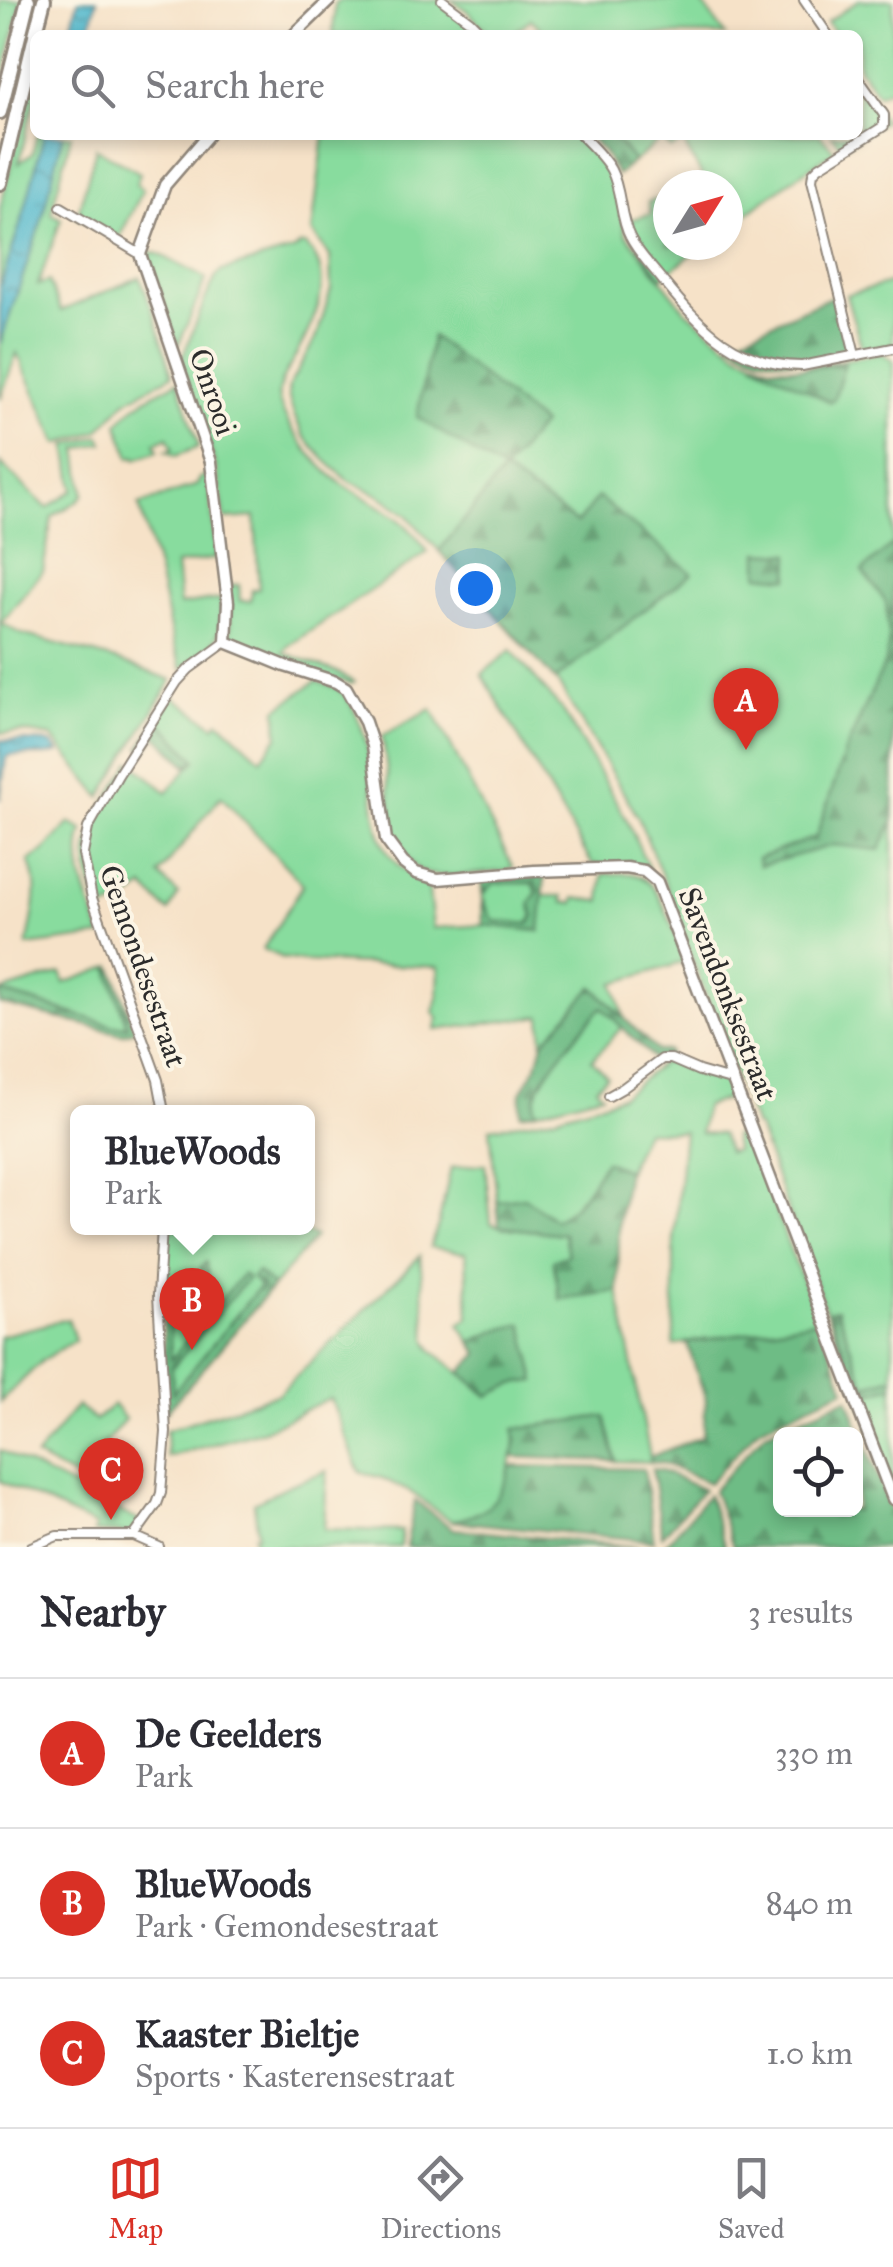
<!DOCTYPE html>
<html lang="en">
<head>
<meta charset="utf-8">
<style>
	body { margin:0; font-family:"IM FELL Great Primer",serif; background:#f2f2f3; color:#2b2b33 }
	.controls { position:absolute; right:30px; bottom:30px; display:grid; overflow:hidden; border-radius:15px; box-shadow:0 5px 15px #0003 }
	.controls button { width:90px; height:90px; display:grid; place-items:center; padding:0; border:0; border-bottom:2px solid #e1e1e2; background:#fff; color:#2b2b33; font:50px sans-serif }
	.compass { position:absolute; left:653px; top:170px; width:90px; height:90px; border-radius:50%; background:#fff; box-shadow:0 5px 15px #0003; rotate:53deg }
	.you { position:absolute; left:475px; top:588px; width:35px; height:35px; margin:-25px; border:8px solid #fff; border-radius:50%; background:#1a73e8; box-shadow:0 0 0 15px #1a73e833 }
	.badge { display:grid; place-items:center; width:65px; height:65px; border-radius:50%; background:#d93025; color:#fff; font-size:32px; font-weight:700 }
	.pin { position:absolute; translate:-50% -82px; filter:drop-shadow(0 2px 5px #0008) }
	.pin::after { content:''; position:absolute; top:52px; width:35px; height:30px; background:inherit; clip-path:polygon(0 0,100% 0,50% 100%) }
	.popup { position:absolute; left:70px; top:1105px; width:245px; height:130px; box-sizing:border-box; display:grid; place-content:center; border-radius:15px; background:#fff; filter:drop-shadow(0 2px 8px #0005); font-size:32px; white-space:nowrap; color:#7c7c81 }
	.popup b { font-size:38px; color:#2b2b33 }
	.popup::after { content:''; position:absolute; left:50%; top:100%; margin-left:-20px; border:20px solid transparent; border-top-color:#fff }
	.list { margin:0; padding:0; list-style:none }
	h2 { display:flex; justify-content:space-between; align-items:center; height:130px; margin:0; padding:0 40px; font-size:42px }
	h2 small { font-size:32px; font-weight:400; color:#7c7c81 }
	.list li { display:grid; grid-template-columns:65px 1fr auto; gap:30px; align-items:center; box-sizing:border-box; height:150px; padding:0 40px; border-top:2px solid #e1e1e2 }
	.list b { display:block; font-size:38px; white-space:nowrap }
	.list p { margin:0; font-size:32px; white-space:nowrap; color:#7c7c81 }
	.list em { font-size:32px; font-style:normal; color:#7c7c81 }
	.icon { flex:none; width:55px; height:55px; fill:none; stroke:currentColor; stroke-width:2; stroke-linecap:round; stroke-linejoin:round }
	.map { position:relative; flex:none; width:893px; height:1547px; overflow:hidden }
	.search { position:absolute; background:#fff; box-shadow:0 5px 15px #0003; left:30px; right:30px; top:30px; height:110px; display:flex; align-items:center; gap:25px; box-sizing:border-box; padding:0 35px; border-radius:15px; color:#7c7c81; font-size:38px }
	.sheet { height:580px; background:#fff }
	nav { display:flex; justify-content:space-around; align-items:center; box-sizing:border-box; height:140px; border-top:2px solid #e1e1e2; background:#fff; font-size:28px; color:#7c7c81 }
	nav a { display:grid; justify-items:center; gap:5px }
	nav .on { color:#d93025 }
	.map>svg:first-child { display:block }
</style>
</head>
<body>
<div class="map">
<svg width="893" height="1547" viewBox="0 0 893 1547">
	<defs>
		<pattern id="forest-firs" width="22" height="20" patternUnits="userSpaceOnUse" patternTransform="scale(2.5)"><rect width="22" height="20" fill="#6ebc85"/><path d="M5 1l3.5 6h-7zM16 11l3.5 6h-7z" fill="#5b996d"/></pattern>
		<pattern id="water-ripples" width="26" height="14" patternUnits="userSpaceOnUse" patternTransform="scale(2.5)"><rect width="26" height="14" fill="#4fb8cd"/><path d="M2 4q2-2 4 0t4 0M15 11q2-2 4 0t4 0" fill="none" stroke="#4296a7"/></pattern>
	</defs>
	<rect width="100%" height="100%" fill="#fcf5e5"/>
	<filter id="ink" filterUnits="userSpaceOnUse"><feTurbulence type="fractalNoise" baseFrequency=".01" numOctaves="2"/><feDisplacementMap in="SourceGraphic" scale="20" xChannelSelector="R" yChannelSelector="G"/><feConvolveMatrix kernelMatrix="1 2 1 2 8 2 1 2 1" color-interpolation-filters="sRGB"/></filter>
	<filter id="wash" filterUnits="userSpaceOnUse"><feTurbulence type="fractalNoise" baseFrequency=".0048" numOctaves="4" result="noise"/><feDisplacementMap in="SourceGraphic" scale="40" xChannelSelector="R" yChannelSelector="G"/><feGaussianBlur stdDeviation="2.25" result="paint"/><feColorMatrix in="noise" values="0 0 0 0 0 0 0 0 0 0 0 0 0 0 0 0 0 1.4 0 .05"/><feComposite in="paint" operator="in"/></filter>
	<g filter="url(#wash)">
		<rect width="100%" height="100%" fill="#f6e2c8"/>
		<!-- green -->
		<path fill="#88dc9e" stroke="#5a8464" stroke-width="2.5" d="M0,0H22L0,90Z
			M340,0H438L446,4L481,35H333L335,3Z
			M451,0H700L725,35H547L531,19L511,35H491L466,10Z
			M859,0H893V87L878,95L858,67V35H836L827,22Z
			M35,69V97L19,163L32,154L37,135H44L23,216L0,287V208Z
			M862,87L884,121L842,147L831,135H858V89Z
			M63,135H71L51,213L61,219L38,285L49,281L61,311L140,277L154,314L172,375L126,401L98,431L58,444L17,353L0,399V344L41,222Z
			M324,135H578L608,168L614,182L626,234L685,310L738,353L770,366L800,368L882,353L893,361V1490C850,1368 800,1249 758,1127H755L669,897L670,895L638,817L558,683L406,514L379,495L347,480L324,459L304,436L294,415L288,395L289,386L317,336L331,289L330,256L312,232Z
			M611,135H820L835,151L801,173L728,227V185H688L702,176L683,142L671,149L662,139L634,161Z
			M96,148L140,173L136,184L143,190L119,238L77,217Z
			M668,196V245H704L662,277L640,247L629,220L651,214L648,202Z
			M300,245H305C339,275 313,324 295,357C288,370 276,385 279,400C287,431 323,473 350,489C366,499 382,506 397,518C409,527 419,539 428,552L288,646L284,653L335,671L354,682L351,684L283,663L280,659L230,641V585H239L240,601H251L252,590L259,589L255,517L225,519L216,467L181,361L206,297L216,277L221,271L295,250Z
			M146,251L159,254L206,279L178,347Z
			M893,282V345L866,350L862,348L846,295Z
			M178,381L199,447L176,456L166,451L173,449L168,437L155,443L158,451L136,459L135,456L130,458L118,424C133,403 155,393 178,381Z
			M100,436L103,443L78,449L84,494L79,500L52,517L43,571L1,623L22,634L116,660L172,680L101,797L52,737L22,732L0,733V463L47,508L74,490L67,445Z
			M208,475L217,558L176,565L180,605L221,599C222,646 216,642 182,669L173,643L157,568L139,505L197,485L200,478Z
			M511,650L563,711L626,818L649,869L592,864L482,674Z
			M316,681C323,683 331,685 338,689C348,696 354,709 359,721C385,779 354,859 428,882L433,928L487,925L539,931L543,896H563V902L574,903L575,898L601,901L603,874C615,874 632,871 643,878C664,891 676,939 685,962L614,983L624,1017L593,987L543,1043L541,1016L436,1030L438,1018L434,1012L438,997L439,967L304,961L283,958L263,949L303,885L221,796L159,875L178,894L169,912L144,887L124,903L101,911C97,899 91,886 89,873C81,830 110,796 131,762L167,792L195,760L158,719L172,696L215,726L219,721L261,759L278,737L277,709Z
			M432,709L513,867L506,871C483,872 457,878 434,875C384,870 391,771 382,736Z
			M70,823L83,830C72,867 90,902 102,936L27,946C32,919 42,887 29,861L44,851Z
			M493,883H533C541,892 533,897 531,905L534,916L530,924L495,921L491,918L482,895Z
			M112,966L114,971L110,970L111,977L127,1026L111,1025L0,992L61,973L65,983Z
			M602,1006L622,1027L592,1060L607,1076L596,1087L602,1094L538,1111L535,1109C531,1079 583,1029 602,1006Z
			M663,1062H670L704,1076L729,1083L735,1096L705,1106L700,1133L721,1134L728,1152L735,1150L733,1136L747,1131L791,1252L819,1320L674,1345V1240L684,1132L645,1131L627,1170L605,1161C590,1185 579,1205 555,1221L524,1197L497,1201L490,1128L553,1117L611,1100L623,1095Z
			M485,1164L491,1223L501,1227L564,1234L568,1255L571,1298L618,1291L651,1462L616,1461L605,1416L515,1430C517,1442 515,1450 511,1462C509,1470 508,1479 505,1487C496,1508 472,1518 451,1521L412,1493L382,1478L360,1472L330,1398L264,1430L167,1457L166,1430L278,1394L420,1256L427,1339L432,1350L488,1396L503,1387L522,1382V1325L499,1330L471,1342L459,1324L469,1317L466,1253L430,1247L439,1222L451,1168Z
			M166,1228H297L315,1237L166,1412L163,1264Z
			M68,1319L75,1340L43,1360L0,1402V1336Z
			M113,1404L125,1419L77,1479L36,1457L77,1405L95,1421Z
			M0,1450L141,1522L132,1534L94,1532L96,1526L0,1481Z
			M327,1471L324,1529L402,1531L400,1547H256L254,1535H258L254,1503L290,1485Z"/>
		<!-- forest -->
		<path fill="url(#forest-firs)" stroke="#4c7458" stroke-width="2.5" fill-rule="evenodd" d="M587,135H611L634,161L617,175L604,153Z
			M833,296L848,353C803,362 770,368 730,342Z
			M432,336L542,424L504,471L577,523L598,497L692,573L555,680L439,551L503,471L417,417Z
			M753,362C784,372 813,368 845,363L834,399L830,402Z
			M893,544V822L880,850L834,845L759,866L758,858L816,837L845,752L886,660L889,639L886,602L862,571Z
			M759,552L790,554L789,578L759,575Z
			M158,719L196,760L192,764L189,763L187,766L156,735L145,752L140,747Z
			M545,876L540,931L483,925L482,900C488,907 488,916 495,921L529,924L534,916L530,903L537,893L533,883H494L482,895V879Z
			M113,969L135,1030L122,1034L0,1004V992L111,1025L127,1026L111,977L110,970Z
			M593,987L657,1051H668L669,1055L654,1059L602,1007C584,1028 531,1081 535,1108L538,1111L521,1114V1093L537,1065L543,1043Z
			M605,1161L627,1170L619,1220L618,1291L560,1299L553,1260L568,1255L564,1234L501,1227L499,1225L497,1201L524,1197L555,1220C580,1206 590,1184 605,1161Z
			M206,1262L211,1294L170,1326L171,1359L243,1274L248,1278L172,1368L173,1393L260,1286L252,1278L257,1272L273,1286L166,1412L163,1307L176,1305L202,1294L201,1267Z
			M837,1309L863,1380L867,1385L893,1377V1386L861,1396L829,1311Z
			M819,1320L845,1389L759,1428L709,1483L662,1463L651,1462L650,1457L703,1436L706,1400L687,1343Z
			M523,1324L536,1381L513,1384L488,1396L461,1372L479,1354L471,1342L499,1330Z
			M848,1398L893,1517V1547H733L713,1490L765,1433ZM780,1434H856V1510H780Z
			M605,1416L616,1461L513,1457L517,1440L514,1429Z
			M510,1466L644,1469L654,1541L451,1521C487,1515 501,1500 510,1466Z
			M652,1469L660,1470L703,1490L662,1536Z
			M708,1495L725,1547H663Z
			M415,1501L453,1529L639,1547H406Z"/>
		<!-- water -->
		<path fill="url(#water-ripples)" stroke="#3d727c" stroke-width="2.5" d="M78,0H97L88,35H69Z
			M44,135H63L41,222L0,344V287L23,216Z
			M0,740L46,742L52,744L59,752L47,755H9L6,758L0,800Z"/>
	</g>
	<g filter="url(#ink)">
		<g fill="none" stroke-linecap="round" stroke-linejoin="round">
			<defs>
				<path id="street" d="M442,0L470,21L484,35
					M804,0L828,35
					M581,135C592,146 604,157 611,170C622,191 619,216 630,237C638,253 652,267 663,281C702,328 737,366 802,366L893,348
					M61,207L140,254
					M855,355L812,180L813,173L819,167L884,126V115L858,78
					M609,1096L623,1088L662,1059H671L699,1071L734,1081
					M164,1112L158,1080L92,898L83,854L88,828L118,775L177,682L189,669L226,642
					M134,1536L157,1504L161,1493L166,1432L158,1295L162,1228
					M31,1547L57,1536H134L159,1547"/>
				<path id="secondary" d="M294,35L330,0
					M208,135L165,185L140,254L211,462L228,602L226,642L285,666L336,682L346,688L365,722L373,746L386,840L403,863L416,873L438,879L534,871L626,868L644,871L657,882L893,1499"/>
				<path id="highway" d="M35,35L44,0
					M0,112L28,0
					M0,183L35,36"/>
			</defs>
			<!-- street casing -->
			<use href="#street" stroke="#90867a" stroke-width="12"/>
			<!-- secondary casing -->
			<use href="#secondary" stroke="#90867a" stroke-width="15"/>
			<!-- highway casing -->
			<use href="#highway" stroke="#90867a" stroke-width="18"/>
			<!-- street -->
			<use href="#street" stroke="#fff" stroke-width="8"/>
			<!-- secondary -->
			<use href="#secondary" stroke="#fff" stroke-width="10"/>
			<!-- highway -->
			<use href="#highway" stroke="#fff" stroke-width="12"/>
		</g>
	</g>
	<g text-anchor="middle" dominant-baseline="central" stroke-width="8" stroke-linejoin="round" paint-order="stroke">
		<!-- street labels -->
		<g font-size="30" fill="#2b2b2b" stroke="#fcf5e5">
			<text transform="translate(213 392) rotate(71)">Onrooi</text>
			<text transform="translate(143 966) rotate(71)">Gemondesestraat</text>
			<text transform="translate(728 994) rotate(69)">Savendonksestraat</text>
		</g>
	</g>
</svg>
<div class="controls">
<button><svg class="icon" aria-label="locate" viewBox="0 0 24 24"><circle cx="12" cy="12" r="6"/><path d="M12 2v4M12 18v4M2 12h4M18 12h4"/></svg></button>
</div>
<svg class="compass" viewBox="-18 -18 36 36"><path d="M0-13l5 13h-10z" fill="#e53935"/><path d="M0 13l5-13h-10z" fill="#7c7c81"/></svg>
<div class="you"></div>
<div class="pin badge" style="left:746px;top:750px">A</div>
<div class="pin badge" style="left:192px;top:1350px">B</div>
<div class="popup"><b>BlueWoods</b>Park</div>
<div class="pin badge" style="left:111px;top:1520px">C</div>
<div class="search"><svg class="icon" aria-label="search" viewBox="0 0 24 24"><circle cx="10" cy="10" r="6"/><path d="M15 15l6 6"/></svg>Search here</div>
</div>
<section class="sheet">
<h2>Nearby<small>3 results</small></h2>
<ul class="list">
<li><span class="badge">A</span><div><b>De Geelders</b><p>Park</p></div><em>330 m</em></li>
<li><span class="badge">B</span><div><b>BlueWoods</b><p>Park · Gemondesestraat</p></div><em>840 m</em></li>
<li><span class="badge">C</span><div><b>Kaaster Bieltje</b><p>Sports · Kasterensestraat</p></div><em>1.0 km</em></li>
</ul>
</section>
<nav>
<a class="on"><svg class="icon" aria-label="map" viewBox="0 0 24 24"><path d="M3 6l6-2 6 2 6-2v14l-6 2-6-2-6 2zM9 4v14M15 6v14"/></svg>Map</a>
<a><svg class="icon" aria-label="directions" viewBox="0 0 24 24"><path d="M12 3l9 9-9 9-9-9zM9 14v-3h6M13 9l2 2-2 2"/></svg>Directions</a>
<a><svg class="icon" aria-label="saved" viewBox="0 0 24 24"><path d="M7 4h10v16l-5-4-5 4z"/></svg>Saved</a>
</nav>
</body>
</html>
